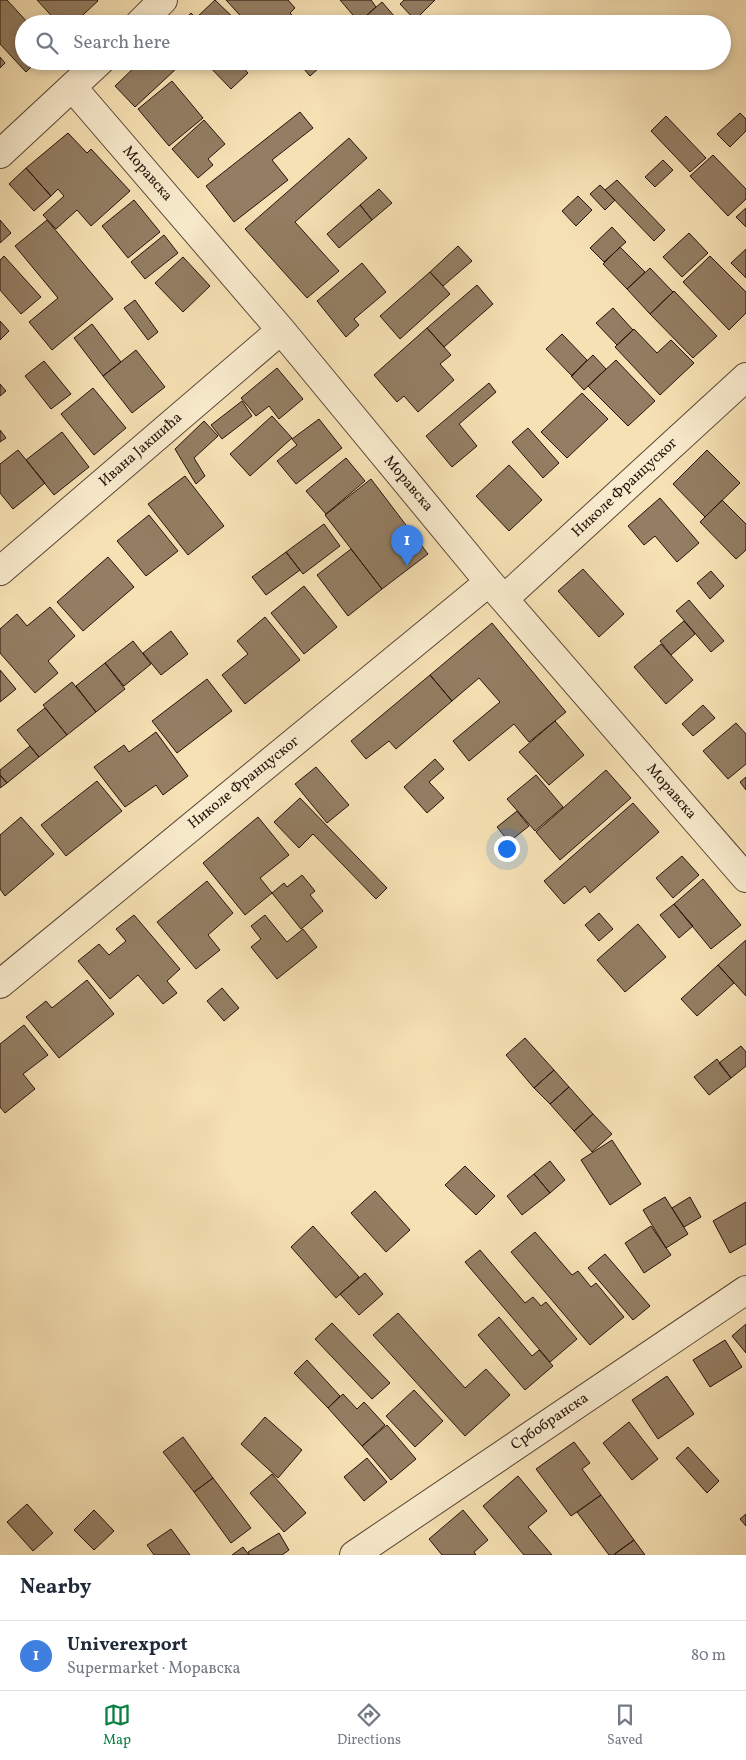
<!DOCTYPE html>
<html lang="en">
<head>
<meta charset="utf-8">
<style>
	body { margin:0; font-family:Vollkorn,serif; background:#f2f2f3; color:#1f2937 }
	.you { position:absolute; left:506px; top:848px; width:18px; height:18px; margin:-12px; border:4px solid #fff; border-radius:50%; background:#1a73e8; box-shadow:0 0 0 8px #1a73e833 }
	.badge { display:grid; place-items:center; width:32px; height:32px; border-radius:50%; background:#0b8043; color:#fff; font-size:16px; font-weight:700 }
	.pin { position:absolute; translate:-50% -41px; filter:drop-shadow(0 1px 2px #0008) }
	.pin::after { content:''; position:absolute; top:26px; width:18px; height:15px; background:inherit; clip-path:polygon(0 0,100% 0,50% 100%) }
	.list { margin:0; padding:0; list-style:none }
	h2 { display:flex; justify-content:space-between; align-items:center; height:65px; margin:0; padding:0 20px; font-size:21px }
	h2 small { font-size:16px; font-weight:400; color:#747a83 }
	.list li { display:grid; grid-template-columns:32px 1fr auto; gap:15px; align-items:center; box-sizing:border-box; height:70px; padding:0 20px; border-top:1px solid #e0e1e3 }
	.list b { display:block; font-size:19px; white-space:nowrap }
	.list p { margin:0; font-size:16px; white-space:nowrap; color:#747a83 }
	.list em { font-size:16px; font-style:normal; color:#747a83 }
	.icon { flex:none; width:28px; height:28px; fill:none; stroke:currentColor; stroke-width:2; stroke-linecap:round; stroke-linejoin:round }
	.map { position:relative; flex:none; width:746px; height:1555px; overflow:hidden }
	.search { position:absolute; background:#fff; box-shadow:0 2px 8px #0003; left:15px; right:15px; top:15px; height:55px; display:flex; align-items:center; gap:12px; box-sizing:border-box; padding:0 18px; border-radius:28px; color:#747a83; font-size:19px }
	.sheet { height:135px; background:#fff }
	nav { display:flex; justify-content:space-around; align-items:center; box-sizing:border-box; height:70px; border-top:1px solid #e0e1e3; background:#fff; font-size:14px; color:#747a83 }
	nav a { display:grid; justify-items:center; gap:2px }
	nav .on { color:#0b8043 }
	.map>svg:first-child { display:block }
</style>
</head>
<body>
<div class="map">
<svg width="746" height="1555" viewBox="0 0 746 1555">
	<rect width="100%" height="100%" fill="#f6e1b4"/>
	<filter id="stains"><feTurbulence type="fractalNoise" baseFrequency=".004" numOctaves="4"/><feColorMatrix values="0 0 0 0 .2 0 0 0 0 .09 0 0 0 0 .02 0 0 0 .5 -.17"/></filter>
	<radialGradient id="worn" r=".72"><stop offset=".6" stop-color="#630" stop-opacity="0"/><stop offset="1" stop-color="#630" stop-opacity=".3"/></radialGradient>
	<!-- building -->
	<path fill="#937e63" stroke="#27130b" d="M0,0H7L29,24H24V61H37L26,72L0,44Z
		M37,0H97L98,1L73,24H59Z
		M215,0L240,24H180L191,13L196,18Z
		M226,0H288L295,8L290,13L300,24H248Z
		M340,0H371L376,7L359,22Z
		M404,0H435L415,20L400,4Z
		M382,2L401,24H360L359,22Z
		M0,57L5,63L0,68Z
		M141,61H171L177,68L135,107L115,86Z
		M204,61H237L248,73L231,89Z
		M297,61H327L310,76Z
		M172,81L203,118L169,146L138,109Z
		M300,112L313,128L272,160L288,180L234,222L206,186Z
		M740,113L746,119V131L730,147L717,134Z
		M666,116L706,158L690,172L651,131Z
		M204,120L225,144L208,159L213,165L198,178L172,149Z
		M68,133L87,153L91,149L130,191L91,226L77,210L56,229L43,215L64,196L58,189L51,196L26,168Z
		M349,138L367,158L295,222L339,271L307,298L245,229Z
		M713,155L746,189V199L728,216L690,176Z
		M663,160L673,170L655,187L645,177Z
		M26,168L51,196L34,211L9,184Z
		M617,180L665,230L654,241L605,190Z
		M600,185L615,200L605,210L590,194Z
		M379,189L392,203L372,220L360,205Z
		M578,196L592,210L576,226L562,211Z
		M134,200L160,232L128,258L102,226Z
		M360,205L372,220L339,248L327,234Z
		M746,208V227L736,217Z
		M0,220L11,233L0,243Z
		M47,220L113,299L52,350L29,322L58,298L15,246Z
		M612,227L626,242L604,262L590,248Z
		M689,233L708,253L682,277L663,257Z
		M164,235L178,253L145,279L131,262Z
		M458,246L472,261L443,286L430,272Z
		M620,247L645,272L627,289L603,264Z
		M746,249V278L731,263Z
		M4,256L41,297L21,314L0,290V260Z
		M710,256L746,292V313L729,330L683,282Z
		M183,257L210,286L183,312L155,283Z
		M362,263L386,292L354,319L359,325L346,337L317,301Z
		M650,268L673,292L650,314L627,289Z
		M430,272L450,294L400,339L380,316Z
		M477,285L493,304L444,347L427,328Z
		M674,291L717,336L693,358L650,314Z
		M135,300L158,332L148,340L124,308Z
		M613,308L633,330L617,345L596,323Z
		M0,321L9,331L0,340Z
		M92,324L121,362L103,376L74,338Z
		M427,328L451,355L440,364L454,380L418,412L404,396L397,402L374,375Z
		M634,329L657,353L671,340L694,363L660,395L615,347Z
		M562,334L587,360L572,376L546,349Z
		M136,350L165,387L132,413L103,376Z
		M593,355L606,369L584,390L571,376Z
		M616,360L655,401L628,426L588,386Z
		M44,361L71,394L51,409L25,376Z
		M277,368L303,399L279,419L269,406L256,416L241,398Z
		M489,383L496,392L459,424L477,446L452,467L426,436Z
		M0,384L6,391L0,396Z
		M93,388L126,428L94,455L61,414Z
		M582,393L608,419L567,458L541,432Z
		M242,401L252,416L222,439L211,425Z
		M272,416L292,438L250,476L230,454Z
		M319,419L342,448L296,484L277,461L297,445L292,439Z
		M204,421L218,436L194,458L205,476L196,484L175,449Z
		M528,428L559,463L543,478L512,442Z
		M0,430L6,438L0,442Z
		M62,432L89,467L54,495L26,460Z
		M18,450L45,483L13,509L0,493V464Z
		M707,450L740,483L705,517L673,484Z
		M346,458L365,481L326,514L306,491Z
		M509,465L542,500L509,531L476,496Z
		M185,476L224,526L188,555L148,504Z
		M371,479L428,554L382,589L325,515Z
		M660,498L699,543L677,562L655,536L644,545L628,526Z
		M722,500L746,524V550L736,559L700,522Z
		M149,515L178,551L146,576L117,541Z
		M324,524L340,546L303,574L286,552Z
		M351,549L382,589L348,616L317,575Z
		M286,552L300,570L266,595L252,577Z
		M108,557L134,587L83,631L57,602Z
		M583,569L624,614L599,637L558,591Z
		M711,571L724,586L710,599L697,583Z
		M304,586L337,627L304,654L271,613Z
		M689,600L724,641L711,652L676,611Z
		M50,607L75,636L48,661L58,673L35,693L0,653V629L17,614L27,626Z
		M265,617L300,660L245,704L222,675L248,654L237,641Z
		M684,621L695,634L671,655L660,641Z
		M492,623L566,712L529,742L514,724L469,761L453,741L500,702L479,678L452,701L430,675Z
		M171,631L188,654L161,675L143,653Z
		M133,641L151,664L124,686L105,663Z
		M661,644L693,680L666,704L634,667Z
		M105,663L125,689L96,712L76,686Z
		M0,670L16,689L0,702Z
		M430,675L452,701L396,749L389,741L366,759L351,741Z
		M207,679L232,711L177,753L152,721Z
		M72,682L96,712L67,735L43,705Z
		M703,705L715,718L693,736L682,724Z
		M45,708L67,735L39,757L17,730Z
		M555,721L584,755L549,785L519,752Z
		M736,723L746,734V764L728,779L703,751Z
		M156,732L188,776L163,795L156,785L125,807L94,767L124,745L129,752Z
		M30,746L39,757L7,783L0,775V770Z
		M435,759L444,769L429,782L444,798L427,813L404,787Z
		M316,767L349,805L327,823L295,784Z
		M606,770L631,798L560,860L536,832Z
		M0,775L7,783L0,788Z
		M536,775L563,807L535,831L507,799Z
		M746,777V790L740,782Z
		M97,781L122,811L66,856L41,825Z
		M300,798L387,888L376,899L313,834L299,848L274,822Z
		M633,803L659,832L590,893L585,886L564,904L544,881Z
		M517,811L529,826L509,842L497,827Z
		M21,817L54,854L5,896L0,889V835Z
		M258,817L289,855L260,878L272,893L245,915L203,863Z
		M682,856L699,875L673,898L656,878Z
		M302,875L315,891L310,895L323,911L301,929L272,893L284,883L287,887Z
		M703,879L741,925L711,949L674,904Z
		M207,881L233,913L208,935L220,950L196,969L157,922Z
		M674,904L693,926L679,938L660,915Z
		M599,913L613,929L599,941L585,925Z
		M134,915L180,969L167,981L177,993L163,1004L138,975L110,999L78,961L99,944L109,955L126,941L116,929Z
		M265,915L287,942L303,929L317,947L277,979L251,947L261,939L251,926Z
		M638,924L666,957L625,992L597,960Z
		M746,940V996L718,965Z
		M718,965L734,983L697,1016L681,999Z
		M87,980L114,1014L59,1058L26,1017L46,1001L52,1008Z
		M222,988L239,1008L224,1021L207,1001Z
		M24,1025L48,1055L23,1074L35,1089L5,1113L0,1107V1044Z
		M525,1038L554,1070L534,1088L506,1055Z
		M741,1046L746,1052V1066L731,1078L719,1063Z
		M717,1059L731,1078L709,1095L694,1077Z
		M554,1070L569,1087L550,1104L534,1088Z
		M569,1087L593,1114L574,1131L550,1104Z
		M593,1114L612,1134L592,1152L574,1131Z
		M612,1140L641,1184L610,1205L581,1160Z
		M550,1161L565,1180L550,1193L534,1174Z
		M465,1166L495,1196L476,1215L445,1185Z
		M534,1174L550,1193L522,1215L507,1196Z
		M375,1191L410,1230L386,1252L351,1213Z
		M665,1197L688,1234L666,1248L643,1210Z
		M690,1197L701,1217L684,1227L672,1208Z
		M746,1202V1244L730,1253L713,1221Z
		M313,1226L359,1277L336,1298L291,1247Z
		M651,1226L671,1255L644,1273L625,1243Z
		M535,1232L572,1275L578,1271L591,1287L596,1283L624,1317L590,1345L511,1252Z
		M480,1250L525,1303L533,1297L541,1306L546,1302L577,1339L550,1362L465,1262Z
		M605,1254L650,1306L633,1320L588,1268Z
		M365,1273L383,1294L359,1315L340,1294Z
		M398,1313L465,1388L486,1369L510,1395L465,1436L373,1335Z
		M499,1317L532,1356L539,1350L553,1366L525,1390L478,1335Z
		M332,1323L390,1383L372,1399L315,1339Z
		M746,1324V1353L732,1336Z
		M725,1340L742,1367L710,1387L693,1360Z
		M307,1360L340,1396L328,1408L294,1373Z
		M667,1376L694,1414L658,1439L632,1400Z
		M414,1390L443,1421L415,1447L386,1416Z
		M343,1394L357,1409L364,1402L385,1425L362,1446L328,1408Z
		M265,1417L302,1450L278,1478L241,1444Z
		M629,1422L658,1459L632,1480L603,1443Z
		M387,1425L416,1459L391,1480L362,1446Z
		M183,1437L213,1478L194,1492L163,1452Z
		M574,1442L590,1463L582,1469L601,1495L571,1516L536,1469Z
		M688,1447L719,1481L707,1493L676,1458Z
		M367,1458L387,1482L364,1501L344,1477Z
		M272,1474L306,1513L284,1532L250,1493Z
		M518,1476L547,1511L528,1527L552,1555H524L483,1506Z
		M213,1478L251,1528L231,1543L194,1492Z
		M601,1495L634,1540L613,1555H609L577,1512Z
		M27,1504L53,1533L33,1551L7,1522Z
		M94,1510L114,1531L94,1550L74,1530Z
		M463,1510L488,1540L474,1552L476,1555H442L429,1539Z
		M746,1514V1526L740,1519Z
		M171,1529L190,1555H154L147,1545Z
		M279,1533L289,1550L282,1555H250L248,1552Z
		M634,1540L645,1555H616L615,1554Z
		M243,1547L249,1555H232Z"/>
	<g fill="none" stroke-linecap="round" stroke-linejoin="round">
		<defs>
			<path id="minor" d="M139,24L163,0
				M73,88L281,330L489,582L746,878
				M0,154L100,61
				M0,571L281,330
				M504,599L746,377
				M0,984L489,582
				M354,1555L746,1290"/>
		</defs>
		<!-- minor casing -->
		<use href="#minor" stroke="#5b4635" stroke-width="30"/>
		<!-- minor -->
		<use href="#minor" stroke="#f9ecce" stroke-width="28"/>
	</g>
	<g text-anchor="middle" dominant-baseline="central" stroke-width="4.5" stroke-linejoin="round" paint-order="stroke">
		<!-- street labels -->
		<g font-size="15" fill="#27130b" stroke="#f9ecce">
			<text transform="translate(147 174) rotate(49)">Моравска</text>
			<text transform="translate(141 450) rotate(-41)">Ивана Јакшића</text>
			<text transform="translate(408 484) rotate(50)">Моравска</text>
			<text transform="translate(625 488) rotate(-43)">Николе Француског</text>
			<text transform="translate(244 783) rotate(-39)">Николе Француског</text>
			<text transform="translate(671 792) rotate(49)">Моравска</text>
			<text transform="translate(550 1422) rotate(-34)">Србобранска</text>
		</g>
	</g>
	<rect width="100%" height="100%" filter="url(#stains)"/>
	<rect width="100%" height="100%" fill="url(#worn)"/>
</svg>
<div class="you"></div>
<div class="pin badge" style="left:407px;top:566px;background:#3f7fe0">1</div>
<div class="search"><svg class="icon" aria-label="search" viewBox="0 0 24 24"><circle cx="10" cy="10" r="6"/><path d="M15 15l6 6"/></svg>Search here</div>
</div>
<section class="sheet">
<h2>Nearby<small></small></h2>
<ul class="list">
<li><span class="badge" style="background:#3f7fe0">1</span><div><b>Univerexport</b><p>Supermarket · Моравска</p></div><em>80 m</em></li>
</ul>
</section>
<nav>
<a class="on"><svg class="icon" aria-label="map" viewBox="0 0 24 24"><path d="M3 6l6-2 6 2 6-2v14l-6 2-6-2-6 2zM9 4v14M15 6v14"/></svg>Map</a>
<a><svg class="icon" aria-label="directions" viewBox="0 0 24 24"><path d="M12 3l9 9-9 9-9-9zM9 14v-3h6M13 9l2 2-2 2"/></svg>Directions</a>
<a><svg class="icon" aria-label="saved" viewBox="0 0 24 24"><path d="M7 4h10v16l-5-4-5 4z"/></svg>Saved</a>
</nav>
</body>
</html>
